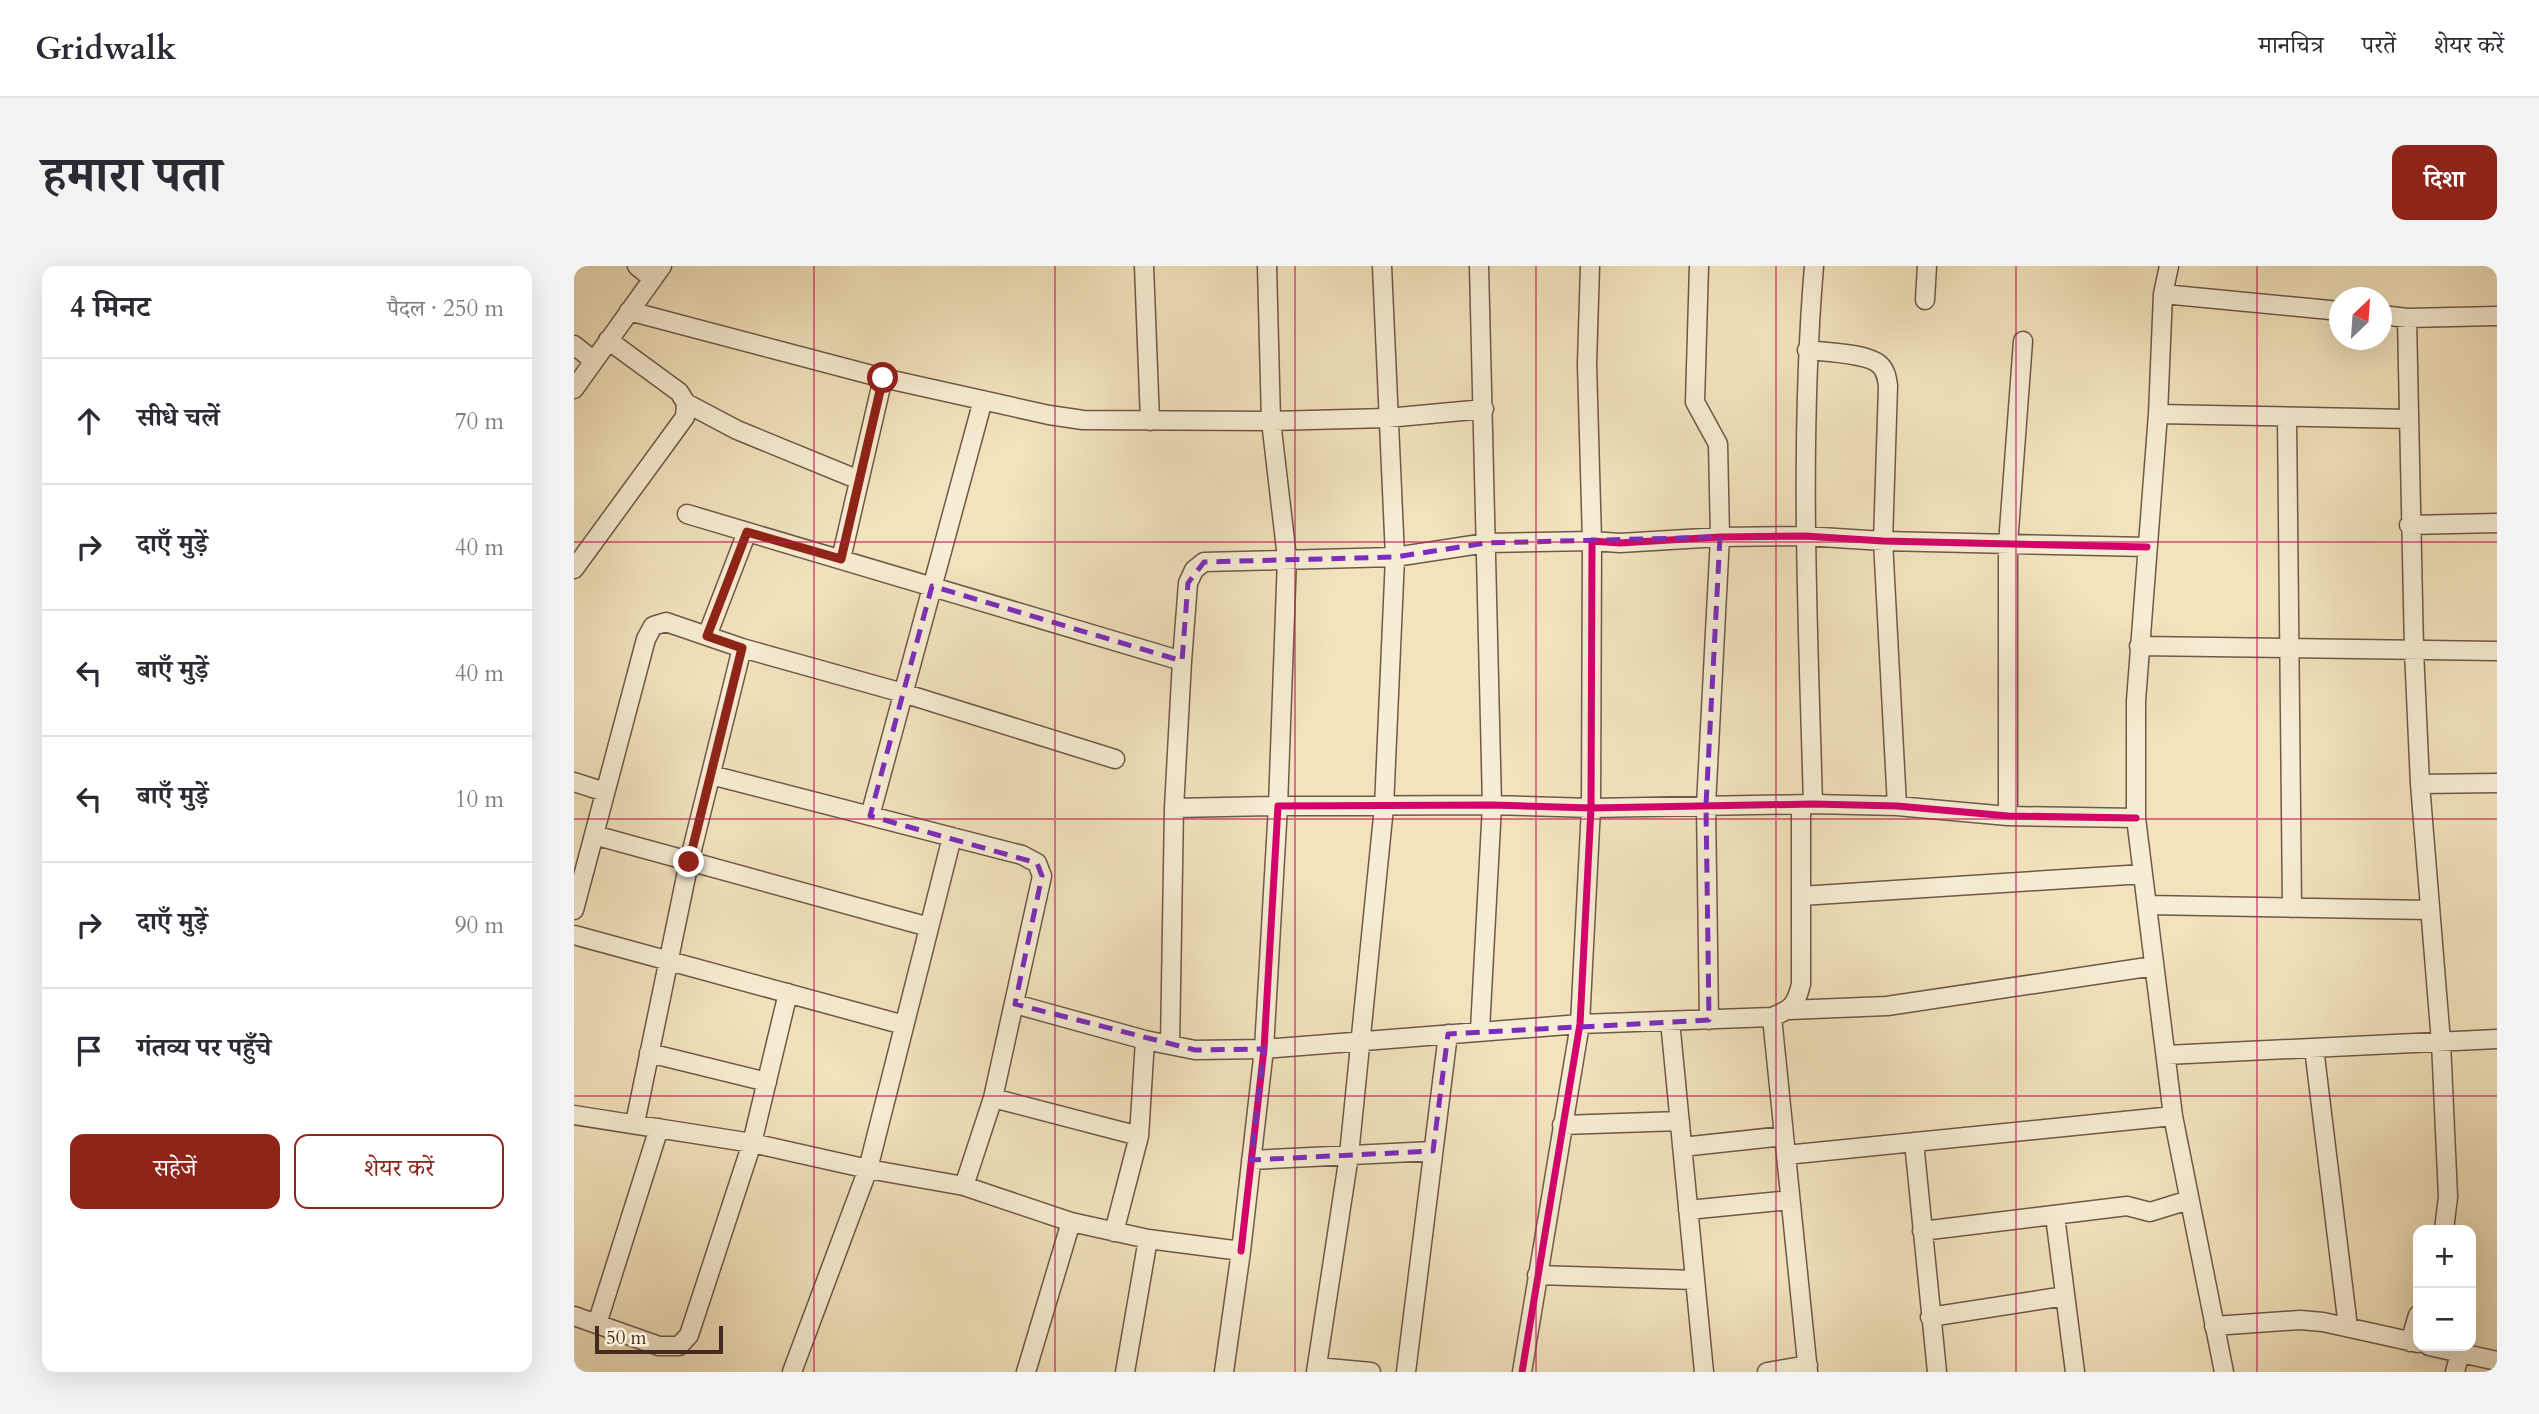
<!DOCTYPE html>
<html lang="hi">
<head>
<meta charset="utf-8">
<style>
	body { margin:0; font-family:Cardo,"Noto Serif Devanagari",serif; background:#f2f2f3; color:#2b2b33 }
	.controls { position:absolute; right:21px; bottom:21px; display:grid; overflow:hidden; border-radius:14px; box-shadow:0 7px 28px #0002 }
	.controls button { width:63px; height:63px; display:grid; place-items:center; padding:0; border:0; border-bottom:2px solid #e1e1e2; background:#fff; color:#2b2b33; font:35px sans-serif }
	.compass { position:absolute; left:1755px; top:21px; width:63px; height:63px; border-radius:50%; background:#fff; box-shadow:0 7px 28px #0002; rotate:25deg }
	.scale { position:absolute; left:21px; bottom:18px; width:128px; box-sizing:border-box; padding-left:7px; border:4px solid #432b21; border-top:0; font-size:19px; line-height:24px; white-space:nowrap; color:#432b21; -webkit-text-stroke:5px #f7edd4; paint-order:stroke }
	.stop { position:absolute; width:21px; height:21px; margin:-16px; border:5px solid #8f2418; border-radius:50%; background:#fff }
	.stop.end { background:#8f2418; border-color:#fff; box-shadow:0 2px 7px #0008 }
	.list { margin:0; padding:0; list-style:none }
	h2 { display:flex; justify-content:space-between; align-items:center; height:91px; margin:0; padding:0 28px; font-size:30px }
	h2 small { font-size:23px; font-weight:400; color:#7c7c81 }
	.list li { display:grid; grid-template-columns:46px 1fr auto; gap:21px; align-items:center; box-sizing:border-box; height:126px; padding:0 28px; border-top:2px solid #e1e1e2 }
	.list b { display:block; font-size:26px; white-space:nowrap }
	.list em { font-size:23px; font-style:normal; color:#7c7c81 }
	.actions { display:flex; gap:14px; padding:21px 28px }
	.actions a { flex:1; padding:16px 0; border:2px solid #8f2418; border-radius:14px; text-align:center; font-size:24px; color:#8f2418 }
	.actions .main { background:#8f2418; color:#fff }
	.icon { flex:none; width:38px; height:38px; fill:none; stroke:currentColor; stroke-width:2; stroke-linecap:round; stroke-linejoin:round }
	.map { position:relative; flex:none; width:1923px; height:1106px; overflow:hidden; border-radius:14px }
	header { display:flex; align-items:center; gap:42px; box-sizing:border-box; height:98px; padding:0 35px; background:#fff; border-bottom:2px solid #e1e1e2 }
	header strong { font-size:33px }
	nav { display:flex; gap:38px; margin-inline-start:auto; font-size:24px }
	.intro { display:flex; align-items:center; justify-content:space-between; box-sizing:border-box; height:168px; padding:0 42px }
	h1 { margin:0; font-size:49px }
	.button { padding:18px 32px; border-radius:14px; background:#8f2418; color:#fff; font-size:24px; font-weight:700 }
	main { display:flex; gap:42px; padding:0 42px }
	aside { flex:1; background:#fff; border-radius:14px; box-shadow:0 7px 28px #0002 }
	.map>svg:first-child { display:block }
</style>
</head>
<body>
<header>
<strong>Gridwalk</strong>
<nav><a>मानचित्र</a><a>परतें</a><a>शेयर करें</a></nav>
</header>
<div class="intro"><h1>हमारा पता</h1><a class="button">दिशा</a></div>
<main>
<aside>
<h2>4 मिनट<small>पैदल · 250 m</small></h2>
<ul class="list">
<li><svg class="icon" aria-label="ahead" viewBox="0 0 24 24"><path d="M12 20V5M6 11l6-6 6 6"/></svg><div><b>सीधे चलें</b></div><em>70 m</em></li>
<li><svg class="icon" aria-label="right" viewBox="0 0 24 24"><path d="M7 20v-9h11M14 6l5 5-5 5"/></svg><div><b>दाएँ मुड़ें</b></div><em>40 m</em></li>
<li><svg class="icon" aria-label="left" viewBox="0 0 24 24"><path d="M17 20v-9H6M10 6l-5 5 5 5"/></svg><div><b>बाएँ मुड़ें</b></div><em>40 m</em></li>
<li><svg class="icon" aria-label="left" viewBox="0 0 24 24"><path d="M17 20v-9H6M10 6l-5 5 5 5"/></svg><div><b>बाएँ मुड़ें</b></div><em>10 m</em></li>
<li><svg class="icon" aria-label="right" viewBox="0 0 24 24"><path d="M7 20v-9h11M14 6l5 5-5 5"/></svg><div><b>दाएँ मुड़ें</b></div><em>90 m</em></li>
<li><svg class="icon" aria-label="arrive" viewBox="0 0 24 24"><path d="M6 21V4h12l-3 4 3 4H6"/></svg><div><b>गंतव्य पर पहुँचे</b></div></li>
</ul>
<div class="actions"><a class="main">सहेजें</a><a>शेयर करें</a></div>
</aside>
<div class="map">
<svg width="1923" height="1106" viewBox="0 0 1923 1106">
	<rect width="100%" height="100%" fill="#f2e3bd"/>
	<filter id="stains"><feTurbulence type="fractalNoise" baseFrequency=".00286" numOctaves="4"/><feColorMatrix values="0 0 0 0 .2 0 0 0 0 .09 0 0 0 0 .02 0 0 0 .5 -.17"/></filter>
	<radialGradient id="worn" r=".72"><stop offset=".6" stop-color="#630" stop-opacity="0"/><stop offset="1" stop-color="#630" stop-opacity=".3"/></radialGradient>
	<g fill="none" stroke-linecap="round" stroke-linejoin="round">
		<defs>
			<path id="minor" d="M63,0L79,13
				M570,0L576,155
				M905,0L918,539L906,764
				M1125,0L1121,136L1144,178L1146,271L1132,539L1135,754
				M1595,0L1589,28L1584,148L1562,435V552L1599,850L1650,1106
				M1589,28L1766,45
				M1351,34L1353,0
				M55,45L309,112L475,149L509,154L697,155L813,152L910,143
				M1808,49L1833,52L1923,50
				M1833,52L1840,384L1846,518L1867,776L1874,931L1870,964
				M0,79L20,95
				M1233,84C1250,86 1294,87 1306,99C1312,105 1313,112 1314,120L1309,275L1323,540
				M0,123L88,0
				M112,137L163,164L285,214
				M1584,148L1835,153
				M1713,151L1718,642
				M113,248L608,395
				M1835,259L1923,257
				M267,293L309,112
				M0,303L111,151L112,137L105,126L34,74
				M133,370L173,266
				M1565,380L1923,385
				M137,509L448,589L463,597L468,610L419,832L390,920
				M0,516L31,526
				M1846,518L1923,517
				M1239,538C1234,359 1225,179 1240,0
				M600,542L704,540L713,292L697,155L693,0
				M296,550L409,134
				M1434,550V278L1449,75
				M20,569L355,661
				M1227,630L1569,608
				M1573,639L1855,644
				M0,644L72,373L79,360L92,356L168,382L329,427L541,493
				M0,669L330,759
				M441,738L571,774L621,784L690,783L1006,758L1198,751C1218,743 1222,739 1227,718V539
				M1215,744L1313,740L1580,700
				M1198,751L1234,1106
				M1096,755L1130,1106
				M596,779L600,542L608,395L614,317L620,304L630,296L821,291L912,277L1018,275L1013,98L1016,0
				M1740,782L1774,1061
				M75,787L193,816
				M1592,789L1923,773
				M419,832L565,870
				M0,849L178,877L294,903L390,920L497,956L574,973L667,985L650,1106
				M61,857L115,596L168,382
				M988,859L1106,855
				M1340,876L1363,1106
				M1108,881L1210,870
				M1212,889L1599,850
				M677,894L859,885
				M1114,944L1216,934
				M1481,950L1501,1106
				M1348,965L1553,940L1576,946L1615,934
				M540,966L565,870L571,774
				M667,985L690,783L704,540L918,539L1017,542L1239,538L1323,540L1434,550L1562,552
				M963,1009L1121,1014
				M0,1050L85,1080H105L115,1069L178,877L214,727
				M1356,1051L1491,1030
				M23,1058L85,862
				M1640,1060L1726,1054L1749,1056L1844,1077
				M1836,1076L1844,1049
				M1855,1080L1923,1095
				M743,1101L797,1106
				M218,1106L294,903L378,571
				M452,1106L497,956
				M551,1106L574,973
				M742,1106L775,889L810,541L821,291L808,0
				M832,1106L874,768
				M948,1106L1006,758L1017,542L1018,275L1046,277L1146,271L1231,270L1309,275L1573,281
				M1193,1106L1234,1099
				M1881,1106L1886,1087"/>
		</defs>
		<!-- minor casing -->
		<use href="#minor" stroke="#6f5948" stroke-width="21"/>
		<!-- minor -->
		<use href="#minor" stroke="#f7edd4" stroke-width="18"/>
		<defs>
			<path id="cycleway" d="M667,985L690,783L704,540L918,539L1017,542L1239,538L1323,540L1434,550L1562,552
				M948,1106L1006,758L1017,542L1018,275L1046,277L1146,271L1231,270L1309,275L1573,281"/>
		</defs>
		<!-- cycleway casing -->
		<use href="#cycleway" stroke="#f7edd4" stroke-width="11"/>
		<!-- cycleway -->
		<use href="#cycleway" stroke="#d6006c" stroke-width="7"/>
	</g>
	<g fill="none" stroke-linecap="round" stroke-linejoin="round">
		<!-- route -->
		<path stroke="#8f2418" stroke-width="9" d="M115,596L168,382L133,370L173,266L267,293L309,112"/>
	</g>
	<!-- marked area -->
	<path fill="none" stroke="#7b2cbf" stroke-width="5" stroke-dasharray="14 9" stroke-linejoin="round" d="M1146,271L1132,539L1135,754L874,768L859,885L677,894L690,783L621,784L441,738L468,610L463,597L296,550L358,320L608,395L614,317L630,296L821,291L912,277Z"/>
	<!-- grid -->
	<path fill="none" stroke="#c2185b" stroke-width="2" stroke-opacity="0.55" d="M240,0V1106M481,0V1106M721,0V1106M962,0V1106M1202,0V1106M1442,0V1106M1683,0V1106M0,276H1923M0,553H1923M0,830H1923"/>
	<rect width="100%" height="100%" filter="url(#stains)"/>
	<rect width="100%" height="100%" fill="url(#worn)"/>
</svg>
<div class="controls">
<button>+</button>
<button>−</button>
</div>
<svg class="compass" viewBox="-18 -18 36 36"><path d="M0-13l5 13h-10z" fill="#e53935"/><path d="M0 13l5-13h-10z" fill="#7c7c81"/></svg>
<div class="scale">50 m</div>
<div class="stop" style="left:309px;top:112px"></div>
<div class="stop end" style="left:115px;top:596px"></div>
</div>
</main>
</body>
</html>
